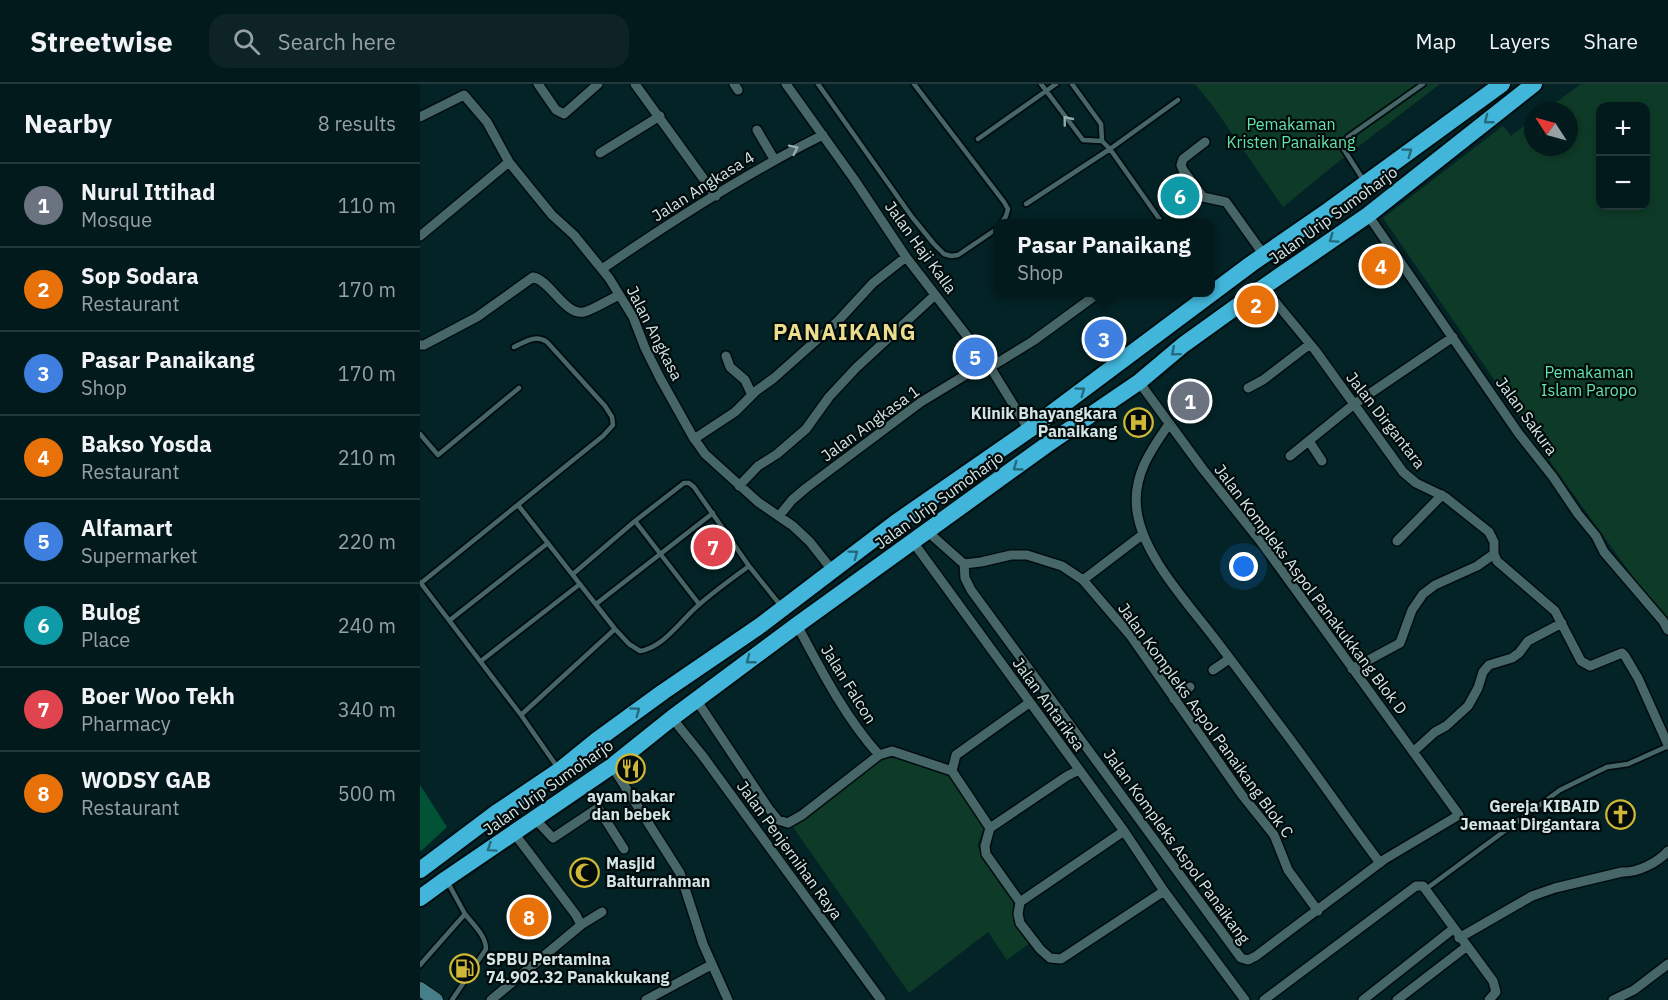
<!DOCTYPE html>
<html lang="en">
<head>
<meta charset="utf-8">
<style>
	body { margin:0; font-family:"IBM Plex Sans",sans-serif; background:#0d2325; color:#f1f3f6 }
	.controls { position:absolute; right:18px; top:18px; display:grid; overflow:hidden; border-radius:12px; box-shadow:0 3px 9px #0003 }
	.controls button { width:54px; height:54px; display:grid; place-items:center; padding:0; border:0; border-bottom:2px solid #24383b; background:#031a1c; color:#f1f3f6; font:30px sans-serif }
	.compass { position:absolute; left:1104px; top:18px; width:54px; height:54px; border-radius:50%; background:#031a1c; box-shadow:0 3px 9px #0003; rotate:306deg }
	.you { position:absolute; left:824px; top:483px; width:21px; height:21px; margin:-15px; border:4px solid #fff; border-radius:50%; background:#1a73e8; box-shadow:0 0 0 9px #1a73e833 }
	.badge { display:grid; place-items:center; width:39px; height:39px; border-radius:50%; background:#cfb837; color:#fff; font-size:20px; font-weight:700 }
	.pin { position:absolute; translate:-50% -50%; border:3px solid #fff; box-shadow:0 2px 6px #0006 }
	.popup { position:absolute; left:573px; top:135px; width:222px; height:78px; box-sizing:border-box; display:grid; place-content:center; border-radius:12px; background:#031a1c; filter:drop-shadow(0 2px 4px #0005); font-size:20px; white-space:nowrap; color:#97a1a3 }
	.popup b { font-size:22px; color:#f1f3f6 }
	.popup::after { content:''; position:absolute; left:50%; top:100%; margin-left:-12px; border:12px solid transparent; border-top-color:#031a1c }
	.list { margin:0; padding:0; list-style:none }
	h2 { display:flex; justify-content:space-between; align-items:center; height:78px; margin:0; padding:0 24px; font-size:26px }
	h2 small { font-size:20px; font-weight:400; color:#97a1a3 }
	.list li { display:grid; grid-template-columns:39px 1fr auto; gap:18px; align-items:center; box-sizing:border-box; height:84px; padding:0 24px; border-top:2px solid #24383b }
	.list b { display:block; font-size:22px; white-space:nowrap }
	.list p { margin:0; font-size:20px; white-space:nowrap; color:#97a1a3 }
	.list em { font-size:20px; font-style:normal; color:#97a1a3 }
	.icon { flex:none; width:33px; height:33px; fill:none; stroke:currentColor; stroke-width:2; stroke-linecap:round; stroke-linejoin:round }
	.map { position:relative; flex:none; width:1248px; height:916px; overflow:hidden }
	header { display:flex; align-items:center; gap:36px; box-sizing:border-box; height:84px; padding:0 30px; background:#031a1c; border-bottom:2px solid #24383b }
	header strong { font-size:28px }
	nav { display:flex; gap:33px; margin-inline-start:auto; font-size:21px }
	.search { width:420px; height:54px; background:#0d2325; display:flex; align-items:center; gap:15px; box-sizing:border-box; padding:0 21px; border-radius:18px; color:#97a1a3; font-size:22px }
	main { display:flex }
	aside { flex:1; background:#031a1c }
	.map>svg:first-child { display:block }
</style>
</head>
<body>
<header>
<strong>Streetwise</strong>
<div class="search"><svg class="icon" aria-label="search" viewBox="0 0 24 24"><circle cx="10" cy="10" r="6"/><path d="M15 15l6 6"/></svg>Search here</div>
<nav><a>Map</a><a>Layers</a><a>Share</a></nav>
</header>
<main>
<aside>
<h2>Nearby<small>8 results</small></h2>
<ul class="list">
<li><span class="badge" style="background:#6b7280">1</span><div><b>Nurul Ittihad</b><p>Mosque</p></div><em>110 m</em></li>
<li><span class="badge" style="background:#e8710a">2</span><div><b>Sop Sodara</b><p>Restaurant</p></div><em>170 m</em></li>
<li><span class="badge" style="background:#3f7fe0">3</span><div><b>Pasar Panaikang</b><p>Shop</p></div><em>170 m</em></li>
<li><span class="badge" style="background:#e8710a">4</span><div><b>Bakso Yosda</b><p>Restaurant</p></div><em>210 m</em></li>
<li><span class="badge" style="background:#3f7fe0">5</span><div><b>Alfamart</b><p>Supermarket</p></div><em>220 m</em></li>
<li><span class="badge" style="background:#0f9aa8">6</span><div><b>Bulog</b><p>Place</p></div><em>240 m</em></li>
<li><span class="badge" style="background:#e0444e">7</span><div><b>Boer Woo Tekh</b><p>Pharmacy</p></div><em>340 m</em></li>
<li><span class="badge" style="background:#e8710a">8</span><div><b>WODSY GAB</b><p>Restaurant</p></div><em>500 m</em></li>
</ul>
</aside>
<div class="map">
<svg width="1248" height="916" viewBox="0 0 1248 916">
	<rect width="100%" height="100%" fill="#042326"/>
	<!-- green -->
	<path fill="#0e3b27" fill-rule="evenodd" d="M775,0H1020L913,82L863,123L793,22Z
		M1161,0H1248V542L1134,383L963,134L1083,42L1091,52L1113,35V63H1149V27H1124ZM1180,22H1226V122H1180Z
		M465,670L529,686L565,741L557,762L593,816V832L610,859L587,876L568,848L489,909L373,743Z"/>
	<!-- forest -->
	<path fill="#005435" d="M0,701L27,743L1,767L0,766Z"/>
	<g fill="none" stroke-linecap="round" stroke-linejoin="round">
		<defs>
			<path id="lane" d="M398,0L492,133L514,160L524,170L531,172L538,171L578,144
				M494,0L584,118L588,125L586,132L581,140
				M621,0L663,56L682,57
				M652,0L681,40L682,57L690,65L743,140
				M558,55L636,0
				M944,97L923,64L928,53L1003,0
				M606,120L690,65L758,16
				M0,350L18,371L99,304
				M98,421L195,545L209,560L220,567C245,563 262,534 281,519C296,506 313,494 329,482
				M215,437L279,520
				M153,490L215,437L264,399H269L274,403L329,482L361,522
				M0,498L101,631L138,684
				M1,499L183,352L193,341L192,333L185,322L127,258C115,250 105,258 94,263
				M176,520L293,429
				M30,536L128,459
				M61,577L160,500
				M101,631L195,545
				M1006,805L1140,706L1187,683L1208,680L1248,662
				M0,881L45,830L27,797
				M32,916L66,865C66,852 53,840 45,830"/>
			<path id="street" d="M118,0L136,26L144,30L178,0
				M215,0L296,112
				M314,0L318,6
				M366,0L434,95L486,173L567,278L609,346
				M44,11L67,38L89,78L110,104L132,131L154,151L189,194L213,233L225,264L240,294L273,353L285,370L338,418L373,442L390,458L412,486
				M0,33L44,11
				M337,46L354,75
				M785,58L763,75L761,81L763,86L783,113L806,118L844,171
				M180,69L240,32
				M948,131L1099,350L1133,393L1158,430L1176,452L1184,468L1243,537L1248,546
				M0,152L89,78
				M182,185C253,136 326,89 403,51
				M843,203L895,266L983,388L996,399L1025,413L1069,448L1074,458V470L1077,477L1135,527L1161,577L1170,582L1202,569L1205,572L1218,594L1248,661
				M0,261H4L57,233L113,193C130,196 145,232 164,228C170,227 193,214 199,211
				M306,272L310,283L325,296L332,311
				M569,284L613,257L680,208
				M828,304L843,296L890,260
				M749,340C730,367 712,393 717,427C723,472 768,519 795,555C815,581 835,608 855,635C891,682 924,731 960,779
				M274,355L315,328L336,307L354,294L418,237L453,199L486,173
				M889,357L902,377
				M870,372L933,321L1033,253
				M319,402L338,382L357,370L386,345L409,313L436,284L515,211
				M359,432L372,416L386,404L501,318L567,278
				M508,448L544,480L561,478L591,471H607L642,482L663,496L710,551L822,711L854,751L868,786L898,827
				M977,457L1022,411
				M493,458L704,747L744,807L825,916
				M544,480L545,494L551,506L821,874L828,876L836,872L965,775L1039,731L841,458L782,384L719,298
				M663,496L722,451
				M377,541C401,586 425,633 459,671
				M932,585L980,559L992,526L1003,510L1015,501L1057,482L1074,470
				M793,586L809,575
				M754,615L770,603
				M277,617L349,725L358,736L368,739L382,731L459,671L472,667L532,687L536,671L609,619
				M252,634L282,671L461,916
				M993,668L1015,648L1026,642L1048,622L1058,604L1063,588L1069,581L1092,574L1099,569L1108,557L1142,539
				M192,682L260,789L283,860L308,916
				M532,687L570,744L565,762L566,770L600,818L598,830L600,839L620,865L630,874L641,875L744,807
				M115,735L133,754L178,724L204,765
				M570,744L647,692L659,686
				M600,818L704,747
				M161,841L182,828
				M1039,854L1112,812L1135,804L1202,788C1218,789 1238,778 1248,767
				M71,916L161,841L156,831L94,749
				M226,916L291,881
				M844,916L996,802H1003L1073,897L1076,908L1069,916
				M943,916L1033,845
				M977,916L1046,863
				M1193,916L1214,906L1248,880"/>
			<path id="secondary" d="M0,905L16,916"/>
			<path id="highway" d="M0,786L76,729L140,686L177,656L243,608L341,541L475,439L609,346L831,180L909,126L1082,0
				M0,814L26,795L192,682L252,634L377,541L625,362L719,298L763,261L845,202L948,131L1114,0"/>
		</defs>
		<!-- lane casing -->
		<use href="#lane" stroke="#000c0d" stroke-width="8"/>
		<!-- street casing -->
		<use href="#street" stroke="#000c0d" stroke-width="12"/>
		<!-- secondary casing -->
		<use href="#secondary" stroke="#000c0d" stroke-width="16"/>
		<!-- highway casing -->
		<use href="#highway" stroke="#000c0d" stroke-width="20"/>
		<!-- lane -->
		<use href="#lane" stroke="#476668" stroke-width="4.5"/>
		<!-- street -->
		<use href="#street" stroke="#476668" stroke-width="9"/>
		<!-- secondary -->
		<use href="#secondary" stroke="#467e8a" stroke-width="14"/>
		<!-- highway -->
		<use href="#highway" stroke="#42b6da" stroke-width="16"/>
	</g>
	<!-- one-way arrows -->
	<defs><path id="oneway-chevron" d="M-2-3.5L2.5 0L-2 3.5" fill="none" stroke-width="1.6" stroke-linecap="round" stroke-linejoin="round" transform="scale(1.5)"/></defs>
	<g stroke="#95acad">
		<use href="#oneway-chevron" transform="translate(647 36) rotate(-129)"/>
		<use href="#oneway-chevron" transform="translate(374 65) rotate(-26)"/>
	</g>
	<g stroke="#25697d">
		<use href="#oneway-chevron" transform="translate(1068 36) rotate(142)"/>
		<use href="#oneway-chevron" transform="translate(988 68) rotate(-36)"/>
		<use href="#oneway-chevron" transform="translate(913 155) rotate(145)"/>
		<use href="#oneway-chevron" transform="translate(755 268) rotate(140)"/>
		<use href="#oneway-chevron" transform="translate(661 307) rotate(-36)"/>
		<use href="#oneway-chevron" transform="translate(597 383) rotate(144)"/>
		<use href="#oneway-chevron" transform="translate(434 470) rotate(-37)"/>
		<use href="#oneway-chevron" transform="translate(330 576) rotate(142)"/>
		<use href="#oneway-chevron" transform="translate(216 627) rotate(-36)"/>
		<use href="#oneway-chevron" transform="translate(71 764) rotate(146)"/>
	</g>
	<!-- icons -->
	<defs>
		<symbol id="hospital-ring" viewBox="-11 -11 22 22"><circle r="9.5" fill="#020b0c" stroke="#cfb837" stroke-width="1.5"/><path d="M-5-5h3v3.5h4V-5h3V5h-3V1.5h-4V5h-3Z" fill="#cfb837"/></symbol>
		<symbol id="restaurant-ring" viewBox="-11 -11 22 22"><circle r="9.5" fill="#020b0c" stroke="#cfb837" stroke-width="1.5"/><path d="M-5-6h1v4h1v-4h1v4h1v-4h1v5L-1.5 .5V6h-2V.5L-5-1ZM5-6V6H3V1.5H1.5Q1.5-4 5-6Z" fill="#cfb837"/></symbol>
		<symbol id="church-ring" viewBox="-11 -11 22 22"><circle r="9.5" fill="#020b0c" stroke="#cfb837" stroke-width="1.5"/><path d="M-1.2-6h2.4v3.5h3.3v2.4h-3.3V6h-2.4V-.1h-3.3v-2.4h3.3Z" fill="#cfb837"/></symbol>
		<symbol id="mosque-ring" viewBox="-11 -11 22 22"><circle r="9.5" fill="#020b0c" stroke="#cfb837" stroke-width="1.5"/><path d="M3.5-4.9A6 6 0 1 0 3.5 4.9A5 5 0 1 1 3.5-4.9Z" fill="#cfb837"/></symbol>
		<symbol id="fuel-ring" viewBox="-11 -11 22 22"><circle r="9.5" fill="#020b0c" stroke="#cfb837" stroke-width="1.5"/><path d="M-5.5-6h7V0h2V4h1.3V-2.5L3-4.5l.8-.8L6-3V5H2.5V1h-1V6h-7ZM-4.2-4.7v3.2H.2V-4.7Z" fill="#cfb837"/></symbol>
	</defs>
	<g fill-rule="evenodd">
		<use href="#hospital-ring" x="702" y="322" width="33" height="33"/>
		<use href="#restaurant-ring" x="194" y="668" width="33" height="33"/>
		<use href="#church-ring" x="1184" y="714" width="33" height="33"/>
		<use href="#mosque-ring" x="148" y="772" width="33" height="33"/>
		<use href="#fuel-ring" x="28" y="868" width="33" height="33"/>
	</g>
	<g text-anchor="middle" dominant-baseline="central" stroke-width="4.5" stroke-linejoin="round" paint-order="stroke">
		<!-- park labels -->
		<g font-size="16" fill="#65e2a8" stroke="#020b0c">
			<text x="871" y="40">Pemakaman<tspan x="871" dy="18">Kristen Panaikang</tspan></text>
			<text x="1169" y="288">Pemakaman<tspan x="1169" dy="18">Islam Paropo</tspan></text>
		</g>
		<!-- street labels -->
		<g font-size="16" fill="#d4e5e6" stroke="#020b0c">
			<text transform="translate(283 102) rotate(-32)">Jalan Angkasa 4</text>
			<text transform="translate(913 131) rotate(-36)">Jalan Urip Sumoharjo</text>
			<text transform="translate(501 163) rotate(54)">Jalan Haji Kalla</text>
			<text transform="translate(235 249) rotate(63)">Jalan Angkasa</text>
			<text transform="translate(1107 332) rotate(54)">Jalan Sakura</text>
			<text transform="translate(966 336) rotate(52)">Jalan Dirgantara</text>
			<text transform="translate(450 339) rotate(-36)">Jalan Angkasa 1</text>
			<text transform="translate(519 416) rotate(-36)">Jalan Urip Sumoharjo</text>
			<text transform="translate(891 505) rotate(53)">Jalan Kompleks Aspol Panakukkang Blok D</text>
			<text transform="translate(429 600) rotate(58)">Jalan Falcon</text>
			<text transform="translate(629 620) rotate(54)">Jalan Antariksa</text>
			<text transform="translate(786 636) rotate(54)">Jalan Kompleks Aspol Panaikang Blok C</text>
			<text transform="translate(128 703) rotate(-35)">Jalan Urip Sumoharjo</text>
			<text transform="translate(757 762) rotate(54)">Jalan Kompleks Aspol Panaikang</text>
			<text transform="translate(370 766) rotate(54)">Jalan Penjernihan Raya</text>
		</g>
		<!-- poi labels -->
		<g font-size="16" font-weight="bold" fill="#d4e5e6" stroke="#020b0c" text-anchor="end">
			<text x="697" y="329">Klinik Bhayangkara<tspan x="697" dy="18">Panaikang</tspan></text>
			<text x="211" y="712" text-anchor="middle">ayam bakar<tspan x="211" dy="18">dan bebek</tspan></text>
			<text x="1180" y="722">Gereja KIBAID<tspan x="1180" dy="18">Jemaat Dirgantara</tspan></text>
			<text x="186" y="779" text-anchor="start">Masjid<tspan x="186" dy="18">Baiturrahman</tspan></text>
			<text x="66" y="875" text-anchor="start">SPBU Pertamina<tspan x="66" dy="18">74.902.32 Panakkukang</tspan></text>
		</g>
		<!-- district labels -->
		<g font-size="22" font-weight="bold" letter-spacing="1.5" fill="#ecdd8e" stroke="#020b0c">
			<text x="425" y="247">PANAIKANG</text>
		</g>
	</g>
</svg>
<div class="controls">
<button>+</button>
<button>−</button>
</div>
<svg class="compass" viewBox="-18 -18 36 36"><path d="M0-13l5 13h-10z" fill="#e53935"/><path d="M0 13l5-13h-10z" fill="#97a1a3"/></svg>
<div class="you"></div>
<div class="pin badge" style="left:770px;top:317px;background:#6b7280">1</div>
<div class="pin badge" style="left:836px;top:221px;background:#e8710a">2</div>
<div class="pin badge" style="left:684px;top:255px;background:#3f7fe0">3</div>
<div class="popup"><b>Pasar Panaikang</b>Shop</div>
<div class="pin badge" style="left:961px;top:182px;background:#e8710a">4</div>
<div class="pin badge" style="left:555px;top:273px;background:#3f7fe0">5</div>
<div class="pin badge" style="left:760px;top:112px;background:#0f9aa8">6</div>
<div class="pin badge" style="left:293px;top:463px;background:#e0444e">7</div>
<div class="pin badge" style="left:109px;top:833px;background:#e8710a">8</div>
</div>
</main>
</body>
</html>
